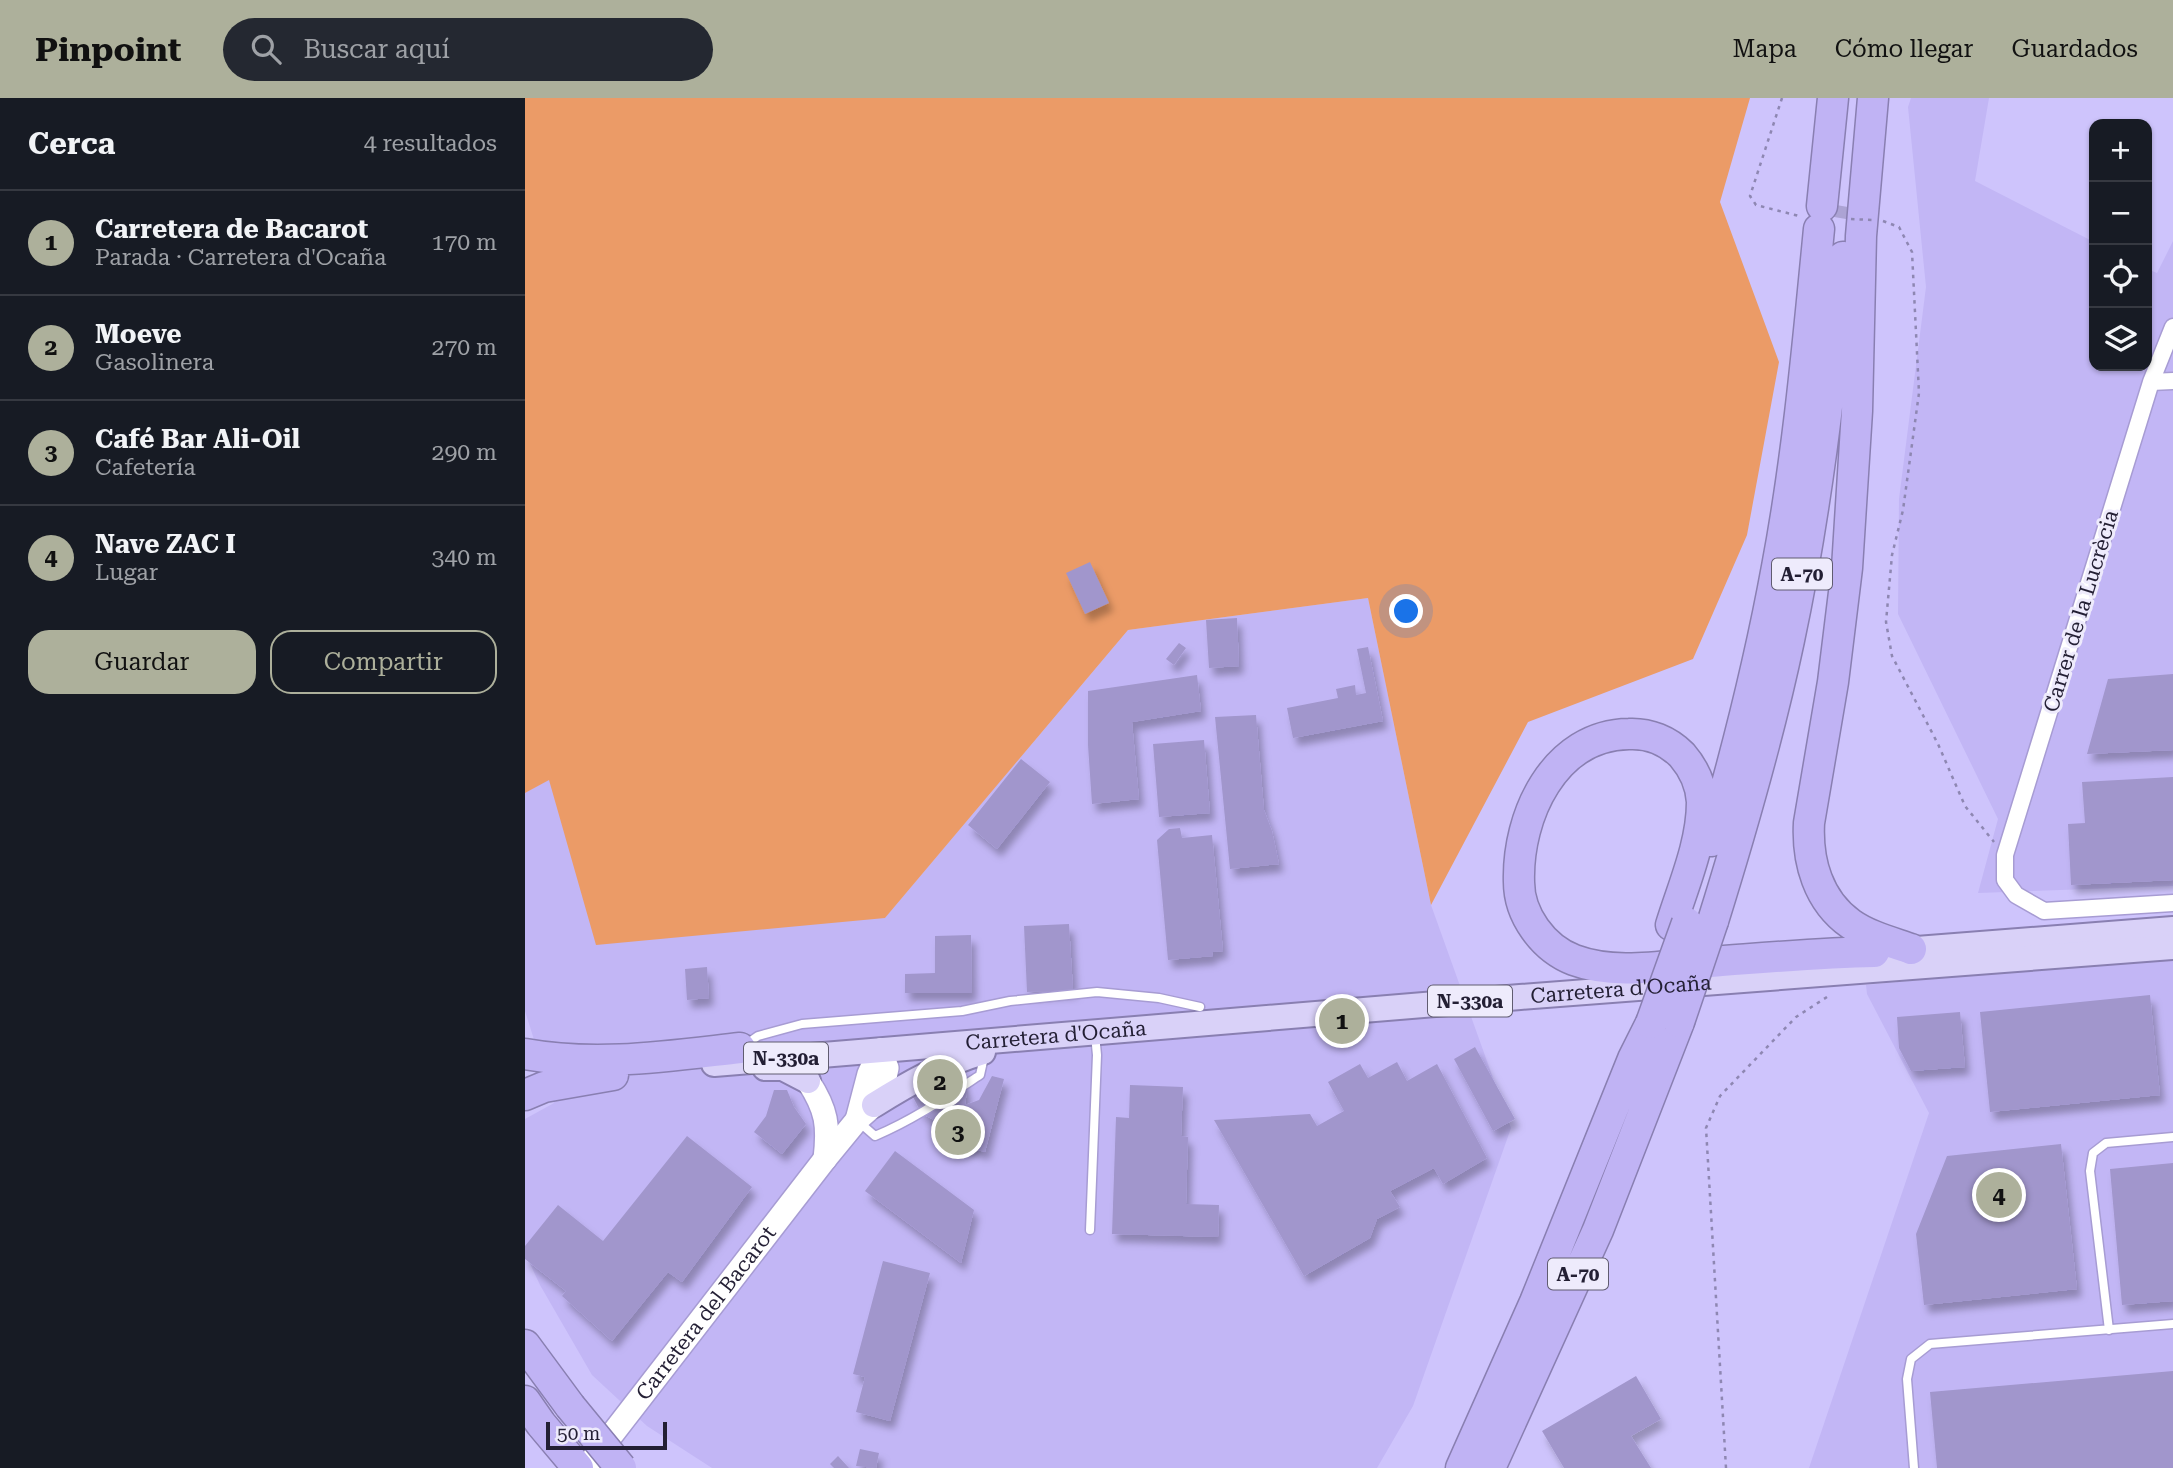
<!DOCTYPE html>
<html lang="es">
<head>
<meta charset="utf-8">
<style>
	body { margin:0; font-family:"Roboto Serif",serif; background:#242831; color:#f1f3f6 }
	.controls { position:absolute; right:21px; top:21px; display:grid; overflow:hidden; border-radius:14px; box-shadow:0 2px 5px #0004 }
	.controls button { width:63px; height:63px; display:grid; place-items:center; padding:0; border:0; border-bottom:2px solid #363941; background:#171b24; color:#f1f3f6; font:35px sans-serif }
	.scale { position:absolute; left:21px; bottom:18px; width:121px; box-sizing:border-box; padding-left:7px; border:4px solid #231f34; border-top:0; font-size:19px; line-height:24px; white-space:nowrap; color:#231f34; -webkit-text-stroke:5px #eeebfc; paint-order:stroke }
	.you { position:absolute; left:882px; top:514px; width:24px; height:24px; margin:-18px; border:5px solid #fff; border-radius:50%; background:#1a73e8; box-shadow:0 0 0 10px #1a73e833 }
	.badge { display:grid; place-items:center; width:46px; height:46px; border-radius:50%; background:#adb09b; color:#111; font-size:23px; font-weight:700 }
	.pin { position:absolute; translate:-50% -50%; border:4px solid #fff; box-shadow:0 2px 7px #0006 }
	.list { margin:0; padding:0; list-style:none }
	h2 { display:flex; justify-content:space-between; align-items:center; height:91px; margin:0; padding:0 28px; font-size:30px }
	h2 small { font-size:23px; font-weight:400; color:#9ea1a6 }
	.list li { display:grid; grid-template-columns:46px 1fr auto; gap:21px; align-items:center; box-sizing:border-box; height:105px; padding:0 28px; border-top:2px solid #363941 }
	.list b { display:block; font-size:26px; white-space:nowrap }
	.list p { margin:0; font-size:23px; white-space:nowrap; color:#9ea1a6 }
	.list em { font-size:23px; font-style:normal; color:#9ea1a6 }
	.actions { display:flex; gap:14px; padding:21px 28px }
	.actions a { flex:1; padding:16px 0; border:2px solid #adb09b; border-radius:21px; text-align:center; font-size:24px; color:#adb09b }
	.actions .main { background:#adb09b; color:#111 }
	.icon { flex:none; width:38px; height:38px; fill:none; stroke:currentColor; stroke-width:2; stroke-linecap:round; stroke-linejoin:round }
	.map { position:relative; flex:none; width:1648px; height:1370px; overflow:hidden }
	header { display:flex; align-items:center; gap:42px; box-sizing:border-box; height:98px; padding:0 35px; background:#adb09b; color:#111 }
	header strong { font-size:33px }
	nav { display:flex; gap:38px; margin-inline-start:auto; font-size:24px }
	.search { width:490px; height:63px; background:#242831; display:flex; align-items:center; gap:18px; box-sizing:border-box; padding:0 24px; border-radius:38px; color:#9ea1a6; font-size:26px }
	main { display:flex }
	aside { flex:1; background:#171b24 }
	.map>svg:first-child { display:block }
</style>
</head>
<body>
<header>
<strong>Pinpoint</strong>
<div class="search"><svg class="icon" aria-label="search" viewBox="0 0 24 24"><circle cx="10" cy="10" r="6"/><path d="M15 15l6 6"/></svg>Buscar aquí</div>
<nav><a>Mapa</a><a>Cómo llegar</a><a>Guardados</a></nav>
</header>
<main>
<aside>
<h2>Cerca<small>4 resultados</small></h2>
<ul class="list">
<li><span class="badge">1</span><div><b>Carretera de Bacarot</b><p>Parada · Carretera d'Ocaña</p></div><em>170 m</em></li>
<li><span class="badge">2</span><div><b>Moeve</b><p>Gasolinera</p></div><em>270 m</em></li>
<li><span class="badge">3</span><div><b>Café Bar Ali-Oil</b><p>Cafetería</p></div><em>290 m</em></li>
<li><span class="badge">4</span><div><b>Nave ZAC I</b><p>Lugar</p></div><em>340 m</em></li>
</ul>
<div class="actions"><a class="main">Guardar</a><a>Compartir</a></div>
</aside>
<div class="map">
<svg width="1648" height="1370" viewBox="0 0 1648 1370">
	<defs>
		<filter id="shadow"><feDropShadow dx="4.5" dy="8" stdDeviation="3.5" flood-color="#0004"/></filter>
	</defs>
	<rect width="100%" height="100%" fill="#cec4fc"/>
	<!-- built -->
	<path fill="#c2b6f5" d="M1386,0H1464L1450,83L1569,144V268H1622V171L1632,175L1648,143V788L1453,795L1473,721L1373,516L1374,401L1401,189L1383,9Z
		M843,500L906,807L986,1030L888,1308L852,1370H187L122,1328L67,1277L15,1187L0,1155V1021L29,1005L0,913V695L24,681L360,820L603,532Z
		M1648,858V1370H1284L1404,1015L1342,896L1341,887Z"/>
	<!-- green -->
	<path fill="#eb9b67" d="M0,0H1225L1195,104L1254,264L1222,437L1168,561L1003,624L906,807L843,500L603,532L360,820L71,847L24,682L0,695Z"/>
	<!-- building -->
	<path fill="#a196cc" filter="url(#shadow)" d="M565,464L584,505L560,516L541,475Z
		M712,520L714,568L684,570L681,522Z
		M654,545L661,550L649,567L641,561Z
		M843,549L858,623L768,640L762,610L813,600L811,591L830,587L831,597L841,595L832,551Z
		M1648,576V652L1562,656L1583,581Z
		M672,577L676,613L607,624L614,701L567,706L563,647V593Z
		M731,617L739,712L747,733L754,766L705,771L690,619Z
		M679,642L685,715L634,719L628,646Z
		M496,661L525,684L472,751L443,727Z
		M1648,679V782L1546,787L1543,726L1560,725L1557,684Z
		M655,730L657,740L687,737L698,853L687,854L688,858L643,862L632,742L644,731Z
		M544,826L548,892L502,894L499,828Z
		M446,837L447,895H380V876L410,875V838Z
		M182,869L184,900L162,902L160,871Z
		M1625,897L1635,997L1465,1014L1455,914Z
		M1435,914L1440,969L1386,973L1374,950L1372,919Z
		M950,949L990,1021L968,1033L929,961Z
		M872,964L882,983L912,966L962,1060L918,1086L909,1070L865,1093L875,1109L852,1121L845,1140L779,1178L689,1022L785,1016L792,1028L819,1013L803,984L835,966L843,980Z
		M429,971L442,993L440,1007L454,1002L467,978L479,981L460,1054L429,1046L440,1015L417,1026L397,1016L386,995Z
		M605,987L658,989L656,1038L663,1039L661,1106L694,1107L693,1139L587,1136L591,1019L604,1020Z
		M249,992H262L269,1009L281,1026L257,1056L229,1034L241,1018Z
		M162,1038L227,1089L157,1184L143,1174L87,1243L37,1198L41,1193L0,1161V1148L33,1107L78,1143Z
		M1536,1046L1552,1191L1399,1207L1391,1136L1422,1058Z
		M370,1053L449,1112L436,1165L340,1093Z
		M1648,1065V1203L1597,1207L1585,1071Z
		M358,1163L405,1175L365,1323L331,1314L340,1279L328,1276Z
		M1648,1273V1370H1412L1405,1294Z
		M1111,1278L1136,1321L1106,1338L1126,1370H1039L1017,1333Z
		M335,1351L354,1355L351,1370L331,1368Z
		M313,1358L324,1370H309L305,1366Z"/>
	<g fill="none" stroke-linecap="round" stroke-linejoin="round">
		<!-- highway-tunnel -->
		<path stroke="#aca3d4" stroke-width="30" stroke-dasharray="30 15" stroke-linecap="butt" d="M1321,121L1323,109"/>
		<defs>
			<path id="lane" d="M220,947L233,938L277,926L437,913L485,903L572,894L634,900L675,909
				M334,1024L350,1038C388,1022 420,1000 455,977L459,959
				M565,1132L572,957L570,937
				M1584,1232L1565,1073L1568,1055L1581,1045L1648,1039
				M1389,1370L1382,1281L1386,1261L1405,1246L1648,1226"/>
			<path id="street" d="M1648,229L1626,284L1480,757V782L1491,797L1519,813L1648,805
				M1626,284L1648,283"/>
			<g id="secondary">
				<path d="M283,983C302,1012 304,1028 300,1061"/>
				<path d="M332,1022L344,976L355,952"/>
				<path id="s1" d="M61,1370L300,1061L332,1022L349,1007L356,998L362,970L355,952"/>
			</g>
			<g id="primary">
				<path d="M1366,853L1648,831"/>
				<path id="s2" d="M189,966L995,899L1648,849"/>
				<path d="M240,970H258L283,983"/>
				<path d="M349,1007C384,985 418,966 458,954"/>
			</g>
			<path id="highway" d="M1348,0L1336,138L1332,313L1322,470L1308,584L1284,725C1282,763 1293,803 1326,826C1343,838 1366,844 1386,851
				M1297,108L1308,0
				M1186,743C1212,653 1235,562 1252,469C1273,358 1283,244 1294,131
				M1188,823C1217,730 1244,637 1264,542C1291,415 1306,287 1318,159
				M1146,827C1158,788 1177,746 1177,704C1176,685 1169,671 1157,657C1143,643 1124,635 1104,636C1029,637 992,718 994,784C994,817 1018,850 1049,862C1092,878 1140,867 1185,864C1240,860 1294,855 1349,854
				M0,956C72,969 143,958 215,950
				M0,997L19,989L88,977
				M0,1247L45,1308
				M0,1303L16,1326L53,1370
				M936,1370L1010,1204L1108,961L1126,925
				M965,1370L1073,1132L1154,924"/>
		</defs>
		<!-- lane casing -->
		<use href="#lane" stroke="#a79cd3" stroke-width="11"/>
		<!-- street casing -->
		<use href="#street" stroke="#a79cd3" stroke-width="19"/>
		<!-- secondary casing -->
		<use href="#secondary" stroke="#a79cd3" stroke-width="26"/>
		<!-- primary casing -->
		<use href="#primary" stroke="#897fb1" stroke-width="28"/>
		<!-- highway casing -->
		<use href="#highway" stroke="#897fb1" stroke-width="33"/>
		<!-- path -->
		<path stroke="#8e87b2" stroke-width="2.5" stroke-dasharray="3.5 5" stroke-linecap="butt" d="M1257,0L1225,98L1231,107L1274,118
			M1358,123L1374,129L1387,154L1394,295L1378,412L1367,457L1361,524L1367,558L1413,646L1440,708L1469,744
			M1201,1370L1181,1030L1195,998L1271,919L1302,899"/>
		<!-- lane -->
		<use href="#lane" stroke="#fff" stroke-width="8"/>
		<!-- street -->
		<use href="#street" stroke="#fff" stroke-width="16"/>
		<!-- secondary -->
		<use href="#secondary" stroke="#fff" stroke-width="23"/>
		<!-- primary -->
		<use href="#primary" stroke="#d9d1f8" stroke-width="24"/>
		<!-- highway -->
		<use href="#highway" stroke="#c0b3f4" stroke-width="30"/>
		<defs>
			<path id="highway-bridge" d="M1154,924L1188,823
				M1126,925L1162,825
				M45,1308L96,1370"/>
		</defs>
		<!-- highway-bridge casing -->
		<use href="#highway-bridge" stroke="#897fb1" stroke-width="33" stroke-linecap="butt"/>
		<!-- path-bridge -->
		<path stroke="#8e87b2" stroke-width="2.5" stroke-dasharray="3.5 5" stroke-linecap="butt" d="M1326,121L1348,122"/>
		<!-- highway-bridge -->
		<use href="#highway-bridge" stroke="#c0b3f4" stroke-width="30"/>
	</g>
	<g text-anchor="middle" dominant-baseline="central" stroke-width="6" stroke-linejoin="round" paint-order="stroke">
		<!-- shield labels -->
		<g fill="#eeebfc" stroke="#605c70" stroke-width="2">
			<rect x="1247" y="460.5" width="60" height="31" rx="5"/>
			<rect x="903" y="887.5" width="84" height="31" rx="5"/>
			<rect x="219" y="944.5" width="84" height="31" rx="5"/>
			<rect x="1023" y="1160.5" width="60" height="31" rx="5"/>
		</g>
		<g font-size="19" font-weight="bold" fill="#231f34">
			<text x="1277" y="476">A-70</text>
			<text x="945" y="903">N-330a</text>
			<text x="261" y="960">N-330a</text>
			<text x="1053" y="1176">A-70</text>
		</g>
		<!-- street labels -->
		<g font-size="21" fill="#231f34" stroke="#eeebfc">
			<text transform="translate(1556 513) rotate(-73)">Carrer de la Lucrècia</text>
			<text stroke="none"><textPath href="#s2" startOffset="910">Carretera d'Ocaña</textPath></text>
			<text stroke="none"><textPath href="#s2" startOffset="343">Carretera d'Ocaña</textPath></text>
			<text stroke="none"><textPath href="#s1" startOffset="196">Carretera del Bacarot</textPath></text>
		</g>
	</g>
</svg>
<div class="controls">
<button>+</button>
<button>−</button>
<button><svg class="icon" aria-label="locate" viewBox="0 0 24 24"><circle cx="12" cy="12" r="6"/><path d="M12 2v4M12 18v4M2 12h4M18 12h4"/></svg></button>
<button><svg class="icon" aria-label="layers" viewBox="0 0 24 24"><path d="M12 4l9 5-9 5-9-5zM3 14l9 5 9-5"/></svg></button>
</div>
<div class="scale">50 m</div>
<div class="you"></div>
<div class="pin badge" style="left:817px;top:923px">1</div>
<div class="pin badge" style="left:415px;top:984px">2</div>
<div class="pin badge" style="left:433px;top:1034px">3</div>
<div class="pin badge" style="left:1474px;top:1097px">4</div>
</div>
</main>
</body>
</html>
